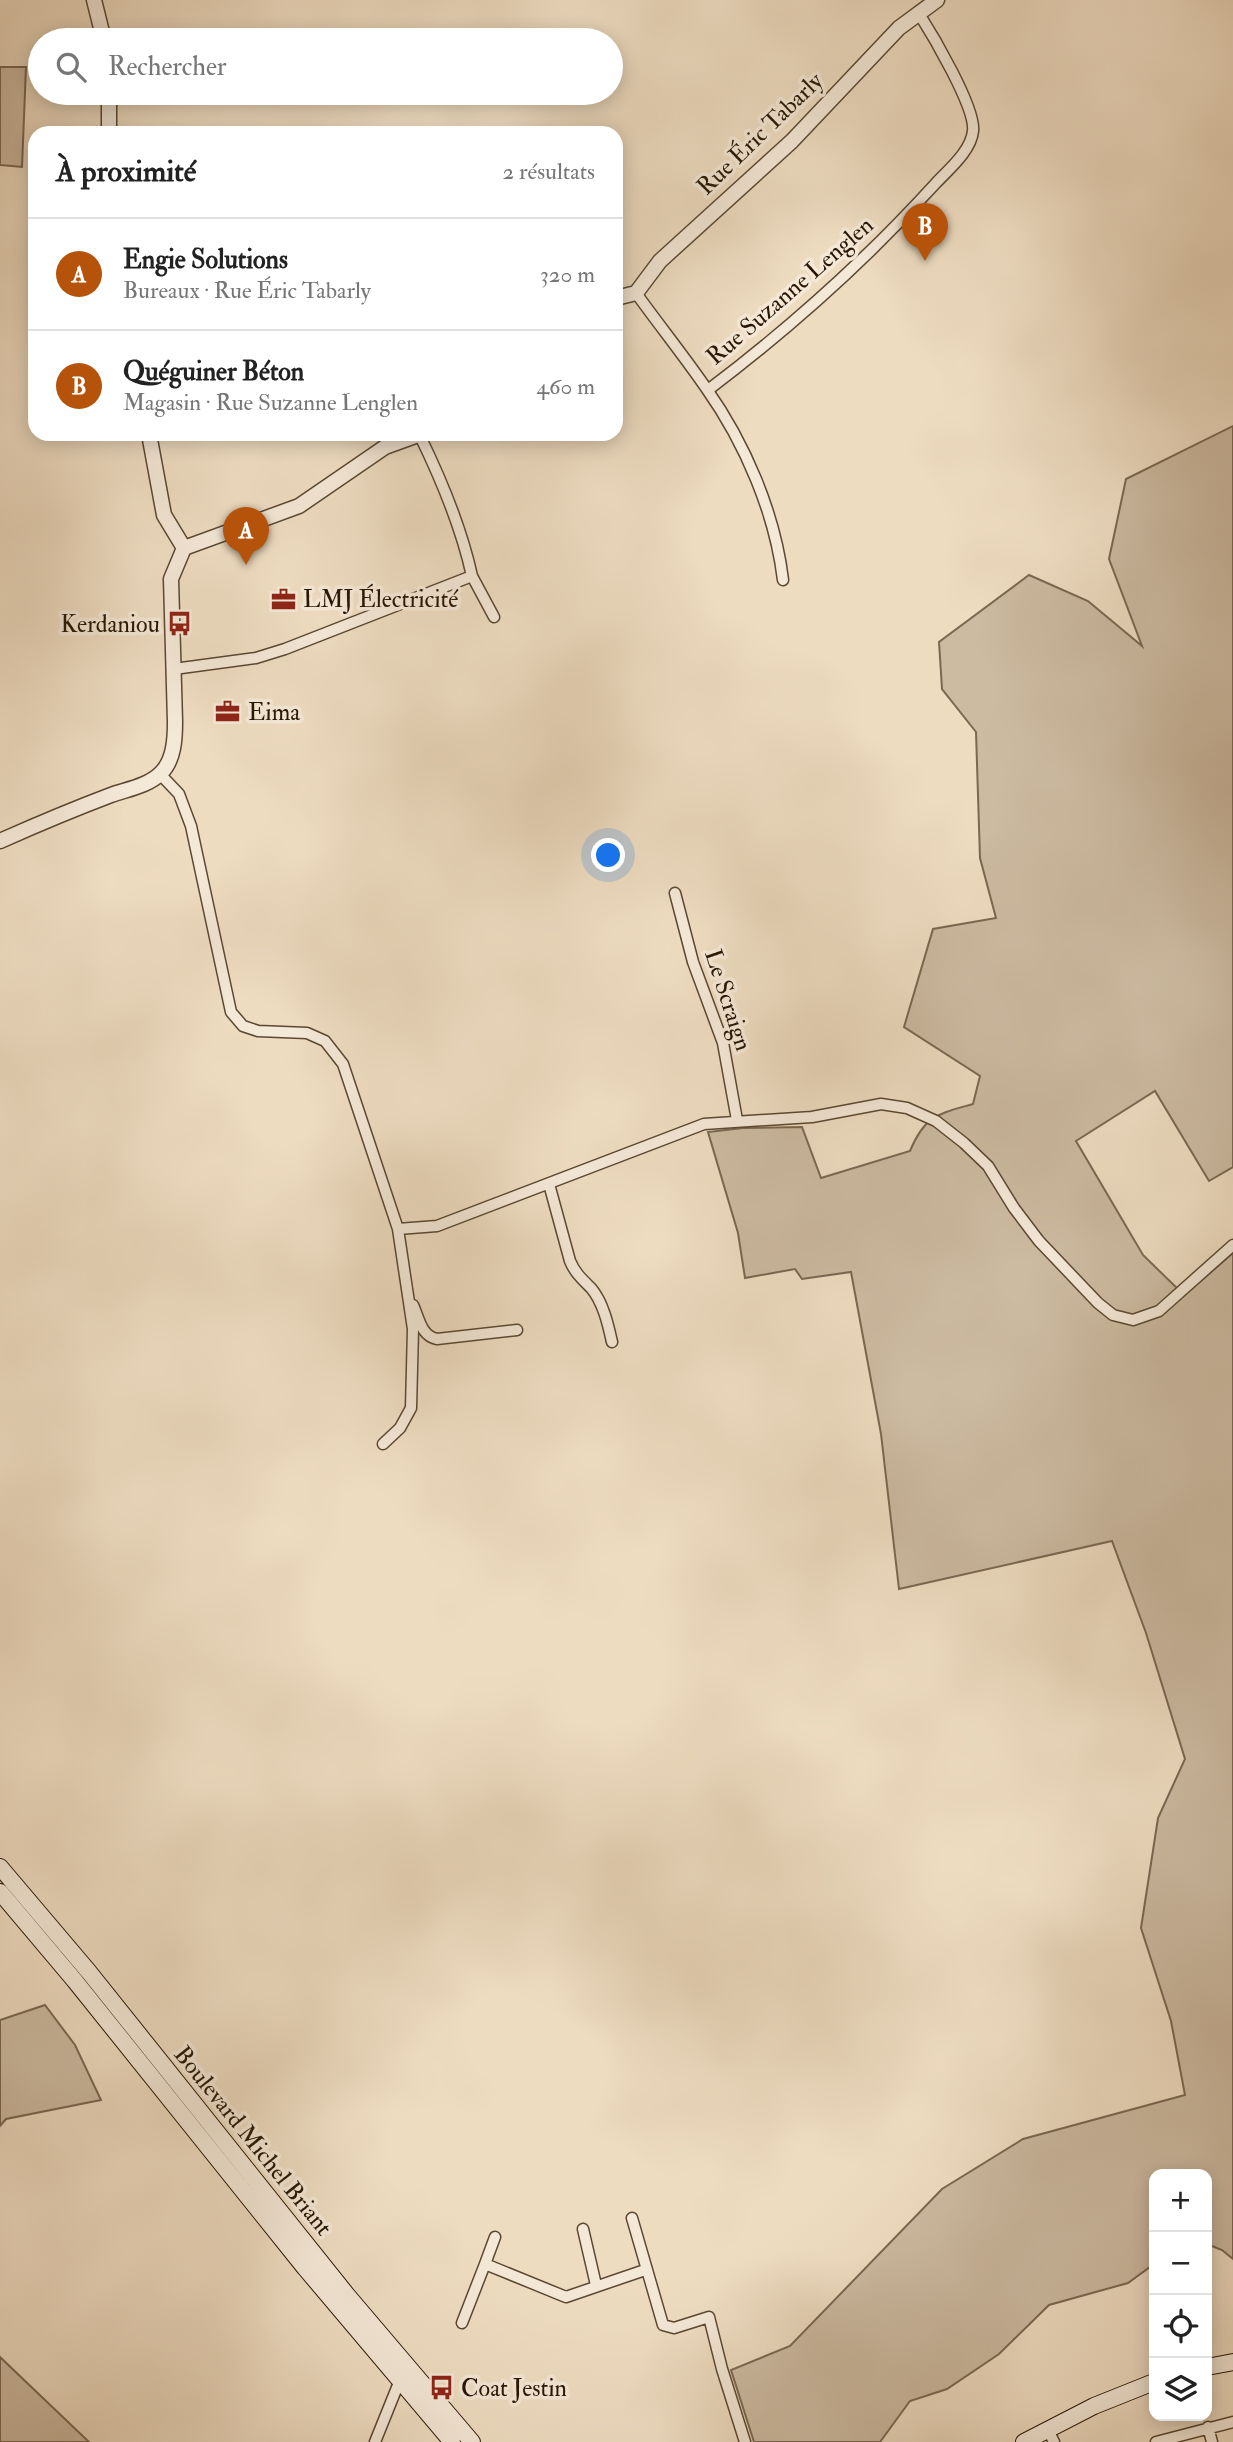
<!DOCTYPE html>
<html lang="fr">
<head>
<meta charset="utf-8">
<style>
	body { margin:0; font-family:"IM FELL Double Pica",serif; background:#f6f6f6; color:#222 }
	.controls { position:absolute; right:21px; bottom:21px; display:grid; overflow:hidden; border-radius:14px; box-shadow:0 4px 18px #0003 }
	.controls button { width:63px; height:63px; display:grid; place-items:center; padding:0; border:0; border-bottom:2px solid #e0e0e0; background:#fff; color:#222; font:35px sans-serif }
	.you { position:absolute; left:609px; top:856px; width:24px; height:24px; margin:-18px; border:5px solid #fff; border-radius:50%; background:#1a73e8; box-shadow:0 0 0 10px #1a73e833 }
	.badge { display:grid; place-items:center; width:46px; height:46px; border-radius:50%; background:#b45309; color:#fff; font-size:23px; font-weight:700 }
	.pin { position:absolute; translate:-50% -58px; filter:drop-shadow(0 2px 4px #0008) }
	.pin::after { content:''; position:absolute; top:37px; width:24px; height:21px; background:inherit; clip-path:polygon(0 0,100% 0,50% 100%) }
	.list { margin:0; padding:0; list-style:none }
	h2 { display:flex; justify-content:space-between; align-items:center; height:91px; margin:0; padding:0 28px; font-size:30px }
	h2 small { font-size:23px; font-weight:400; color:#767676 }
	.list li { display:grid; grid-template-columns:46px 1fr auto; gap:21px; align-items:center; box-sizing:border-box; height:112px; padding:0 28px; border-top:2px solid #e0e0e0 }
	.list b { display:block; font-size:26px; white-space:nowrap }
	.list p { margin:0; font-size:23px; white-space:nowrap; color:#767676 }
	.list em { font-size:23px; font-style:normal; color:#767676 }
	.icon { flex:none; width:38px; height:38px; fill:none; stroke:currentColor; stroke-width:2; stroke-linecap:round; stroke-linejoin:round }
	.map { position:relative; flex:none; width:1233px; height:2442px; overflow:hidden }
	.search { position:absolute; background:#fff; box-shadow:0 4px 18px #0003; left:28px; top:28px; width:595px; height:77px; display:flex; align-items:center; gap:18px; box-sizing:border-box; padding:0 24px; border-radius:38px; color:#767676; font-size:26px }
	.panel { position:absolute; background:#fff; box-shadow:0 4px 18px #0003; left:28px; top:126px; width:595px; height:315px; border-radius:21px }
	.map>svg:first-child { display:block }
</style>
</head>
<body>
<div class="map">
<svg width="1233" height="2442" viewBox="0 0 1233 2442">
	<rect width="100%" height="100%" fill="#eedcc1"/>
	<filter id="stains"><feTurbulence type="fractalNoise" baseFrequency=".00286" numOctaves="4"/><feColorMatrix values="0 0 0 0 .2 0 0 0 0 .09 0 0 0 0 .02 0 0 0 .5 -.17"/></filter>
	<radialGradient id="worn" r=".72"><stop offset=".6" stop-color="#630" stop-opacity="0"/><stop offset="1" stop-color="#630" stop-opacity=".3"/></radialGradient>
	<!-- green -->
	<path fill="#ccbaa1" stroke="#7a6852" stroke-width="2" d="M0,67H26L22,167L0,165Z
		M1233,426V1167L1209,1181L1155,1091L1076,1141L1143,1255L1184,1295L1233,1253V2259L1222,2250L1207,2244V2174H1154V2264L1128,2283L1049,2305L999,2354L947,2389L910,2401L880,2442H754L731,2370L790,2346L942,2189L1023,2139L1185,2095L1171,2021L1141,1928L1158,1818L1185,1759L1146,1633L1112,1541L899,1589L881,1434L851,1272L802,1279L795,1269L745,1278L738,1233L708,1132L743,1128L802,1127L821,1178L910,1151C925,1115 938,1114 973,1104L980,1076L904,1027L933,929L996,918L980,858L976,732L942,689L939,642L1029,575L1088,601L1142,646L1109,559L1126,479Z
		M45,2005L75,2045L101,2100L6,2119L0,2126V2020Z
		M0,2357L89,2442H0Z"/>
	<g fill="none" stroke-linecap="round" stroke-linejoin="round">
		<defs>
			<path id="minor" d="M636,293C659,325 684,356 706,388C745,443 775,513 783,580
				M708,390C790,328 867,259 936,183C949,169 971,151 973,131C976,108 932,34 918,12
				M472,576L494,617
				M174,669L256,658L285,649L472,576C461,526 442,481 420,436
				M160,774L179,794L191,826L231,1012L243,1026L258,1031L307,1033L325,1041L343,1064L398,1229L437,1226L704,1124L812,1117L881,1104L907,1108L936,1121L964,1143L988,1166L1014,1208L1039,1241L1098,1303L1113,1315L1133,1320L1159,1311L1233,1245
				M675,893L693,962L723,1043L737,1120
				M549,1184L570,1261C575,1273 582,1279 591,1288C603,1302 608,1324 612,1342
				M413,1305C419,1318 421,1336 437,1339L517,1330
				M383,1444L400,1428L411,1408L413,1329L398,1229
				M632,2218L663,2325L674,2328L709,2317L722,2369L745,2442
				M583,2229L596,2285
				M485,2264L495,2237
				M462,2323L485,2264L566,2297L645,2270
				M1208,2427L1212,2442
				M1048,2430L1054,2442
				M375,2442L400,2380
				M1156,2442L1233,2422"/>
			<path id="tertiary" d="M94,0L104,40
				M109,133V93
				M616,298L636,293L660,261L792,141L899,28L937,0
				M149,434L164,515L184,548
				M184,548L299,506L385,447L421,434
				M0,841C36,825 74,809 111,795C128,789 148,786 161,773C174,760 175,739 175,722L171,579L184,548"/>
			<path id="secondary" d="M0,1867L89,1972L347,2295L472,2442
				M0,1892L75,1981L305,2268L452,2442
				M1207,2367L1233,2362
				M1024,2442L1094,2406L1154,2382"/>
		</defs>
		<!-- minor casing -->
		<use href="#minor" stroke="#5a4832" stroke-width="13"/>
		<!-- tertiary casing -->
		<use href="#tertiary" stroke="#5a4832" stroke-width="17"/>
		<!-- secondary casing -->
		<use href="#secondary" stroke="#281602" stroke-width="18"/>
		<!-- minor -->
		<use href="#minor" stroke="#f4e8d7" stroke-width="10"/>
		<!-- tertiary -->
		<use href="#tertiary" stroke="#f4e8d7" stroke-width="14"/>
		<!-- secondary -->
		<use href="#secondary" stroke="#f4e8d7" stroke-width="16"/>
	</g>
	<!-- icons -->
	<defs>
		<symbol id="office-bare" viewBox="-9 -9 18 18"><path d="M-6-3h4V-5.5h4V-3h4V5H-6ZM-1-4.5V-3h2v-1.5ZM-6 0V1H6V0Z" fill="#8f2418" stroke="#f4e8d7" stroke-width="2.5" paint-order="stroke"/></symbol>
		<symbol id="bus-bare" viewBox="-9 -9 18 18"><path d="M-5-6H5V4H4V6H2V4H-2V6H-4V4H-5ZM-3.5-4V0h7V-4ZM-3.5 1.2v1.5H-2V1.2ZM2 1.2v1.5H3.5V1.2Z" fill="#8f2418" stroke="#f4e8d7" stroke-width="2.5" paint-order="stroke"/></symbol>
	</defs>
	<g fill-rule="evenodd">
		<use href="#office-bare" x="266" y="582" width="35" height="35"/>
		<use href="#bus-bare" x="162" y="606" width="35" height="35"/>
		<use href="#office-bare" x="210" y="694" width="35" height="35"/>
		<use href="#bus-bare" x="424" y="2370" width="35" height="35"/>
	</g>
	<g text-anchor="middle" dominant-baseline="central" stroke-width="7" stroke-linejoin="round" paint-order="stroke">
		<!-- street labels -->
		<g font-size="24" fill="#281602" stroke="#f4e8d7">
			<text transform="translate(760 134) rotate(-44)">Rue Éric Tabarly</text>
			<text transform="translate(790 291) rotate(-41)">Rue Suzanne Lenglen</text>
			<text transform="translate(728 1000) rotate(72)">Le Scraign</text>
			<text transform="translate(253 2141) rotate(51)">Boulevard Michel Briant</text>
		</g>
		<!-- poi labels -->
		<g font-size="24" fill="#281602" stroke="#f4e8d7" text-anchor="start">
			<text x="303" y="599">LMJ Électricité</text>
			<text x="160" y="624" text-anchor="end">Kerdaniou</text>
			<text x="248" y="712">Eima</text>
			<text x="461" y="2388">Coat Jestin</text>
		</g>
	</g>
	<rect width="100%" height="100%" filter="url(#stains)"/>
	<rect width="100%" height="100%" fill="url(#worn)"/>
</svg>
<div class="controls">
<button>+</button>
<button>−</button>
<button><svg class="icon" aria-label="locate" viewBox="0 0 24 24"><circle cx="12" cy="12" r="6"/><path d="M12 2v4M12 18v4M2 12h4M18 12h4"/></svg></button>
<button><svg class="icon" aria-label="layers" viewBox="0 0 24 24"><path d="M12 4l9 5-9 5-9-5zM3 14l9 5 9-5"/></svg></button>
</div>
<div class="you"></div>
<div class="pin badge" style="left:246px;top:565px">A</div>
<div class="pin badge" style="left:925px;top:261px">B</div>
<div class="search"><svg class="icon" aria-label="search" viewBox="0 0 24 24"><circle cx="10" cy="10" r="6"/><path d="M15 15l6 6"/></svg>Rechercher</div>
<section class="panel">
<h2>À proximité<small>2 résultats</small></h2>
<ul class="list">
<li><span class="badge">A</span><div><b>Engie Solutions</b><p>Bureaux · Rue Éric Tabarly</p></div><em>320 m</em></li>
<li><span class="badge">B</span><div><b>Quéguiner Béton</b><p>Magasin · Rue Suzanne Lenglen</p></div><em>460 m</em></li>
</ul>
</section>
</div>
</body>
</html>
